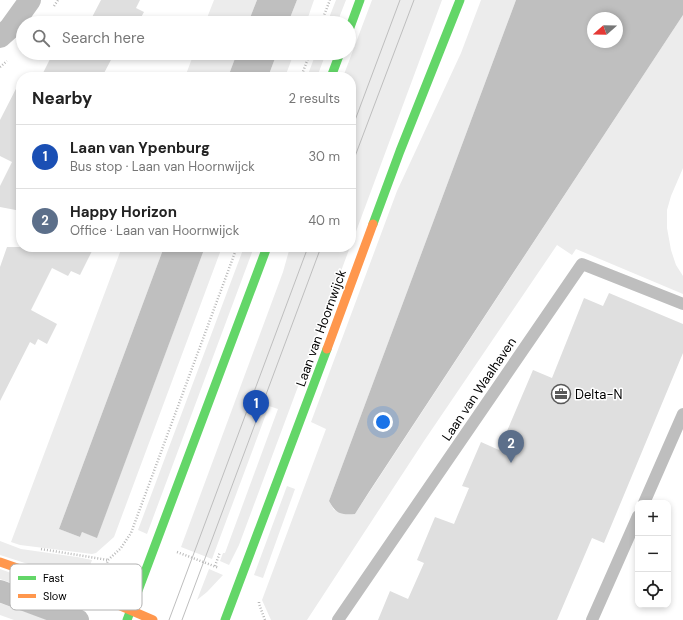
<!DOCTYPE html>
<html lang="en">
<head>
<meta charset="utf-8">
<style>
	body { margin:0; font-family:"DM Sans",sans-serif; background:#f2f2f2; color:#222 }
	.controls { position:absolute; right:12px; bottom:12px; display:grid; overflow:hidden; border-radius:8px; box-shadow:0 2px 6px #0003 }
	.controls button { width:36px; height:36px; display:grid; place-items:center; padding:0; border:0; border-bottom:1px solid #e0e0e0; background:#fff; color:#222; font:20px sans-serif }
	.compass { position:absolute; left:587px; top:12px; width:36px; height:36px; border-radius:50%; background:#fff; box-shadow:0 2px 6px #0003; rotate:250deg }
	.you { position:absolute; left:383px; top:422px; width:14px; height:14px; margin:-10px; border:3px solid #fff; border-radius:50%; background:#1a73e8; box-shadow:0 0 0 6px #1a73e833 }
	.badge { display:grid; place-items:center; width:26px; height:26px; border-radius:50%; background:#ea580c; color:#fff; font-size:13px; font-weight:700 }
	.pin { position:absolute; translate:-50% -33px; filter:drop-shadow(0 1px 2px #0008) }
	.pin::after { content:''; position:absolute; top:21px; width:14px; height:12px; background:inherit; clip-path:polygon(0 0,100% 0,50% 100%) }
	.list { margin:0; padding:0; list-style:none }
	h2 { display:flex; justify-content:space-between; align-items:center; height:52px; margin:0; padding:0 16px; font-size:17px }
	h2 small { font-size:13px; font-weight:400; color:#767676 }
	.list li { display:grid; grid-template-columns:26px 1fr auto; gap:12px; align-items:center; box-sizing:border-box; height:64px; padding:0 16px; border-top:1px solid #e0e0e0 }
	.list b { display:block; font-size:15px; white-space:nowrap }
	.list p { margin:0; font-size:13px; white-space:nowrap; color:#767676 }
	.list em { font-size:13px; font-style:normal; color:#767676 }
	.icon { flex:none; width:22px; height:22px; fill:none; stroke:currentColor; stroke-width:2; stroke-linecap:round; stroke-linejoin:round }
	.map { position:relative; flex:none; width:683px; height:620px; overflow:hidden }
	.search { position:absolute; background:#fff; box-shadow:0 2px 6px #0003; left:16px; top:16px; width:340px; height:44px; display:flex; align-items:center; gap:10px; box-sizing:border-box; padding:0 14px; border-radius:22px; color:#767676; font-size:15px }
	.panel { position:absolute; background:#fff; box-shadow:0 2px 6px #0003; left:16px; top:72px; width:340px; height:180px; border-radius:16px }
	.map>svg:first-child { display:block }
</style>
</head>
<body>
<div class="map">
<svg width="683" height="620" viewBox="0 0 683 620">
	<rect width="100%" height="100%" fill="#fff"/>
	<!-- green -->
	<path fill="#ececec" d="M214,0H257L248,23H205Z
		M297,0H314L306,23H288Z
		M336,0H346L337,23H327Z
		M372,0H442L351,245V77H343Z
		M481,0H516L329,501L334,510L355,514L683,15V168L671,196L667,210V228L671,250L676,265L683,276V294L576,249L572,255L557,245L424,441L307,620H271L262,600L326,429L311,422L397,191L461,53Z
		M194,53H237L228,77H185Z
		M277,53H294L285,77H268Z
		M316,53H326L317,77H307Z
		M122,247H164L59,529L80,537L82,532L97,537L205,247H222L114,537L96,553L92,554L20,545L11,542Z
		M244,247H254L147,534L138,530Z
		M290,247H350L239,545L229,565L220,561L223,553H225L278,409L269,406L212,559L181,547L283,272Z
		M287,486L295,489L263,578L254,575Z
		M0,541L21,549L77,557L92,560L84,582L0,555Z
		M0,569L78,597L75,605L0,579Z
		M209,569L223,575L207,592L197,600Z
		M0,603L49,620H14L0,615Z"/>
	<!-- water -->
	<path fill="#bfbfbf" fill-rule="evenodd" d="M257,0H297L288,23H248Z
		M516,0H683V15L369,492L355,514C341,515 336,514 329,501ZM593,18H617V42H593Z
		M237,53H277L268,77H228Z
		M164,247H205L97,538L82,532L80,537L59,529Z"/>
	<!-- building -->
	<path fill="#dfdfdf" d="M101,0H140L136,8L144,12L138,23H89Z
		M53,53H122L119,59L113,56L102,77H41Z
		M21,79V211L0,207V186L12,162L0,156V120Z
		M7,247H94L80,275L71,271L68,276L52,268L31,310L57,324L47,344L38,339L35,345L30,342L0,401V267Z
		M609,293L683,324V353L604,543L592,538L557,620H378L390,591L408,599L424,563L417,560L435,517L454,524L469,488L462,486L481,442L499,450L533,370L552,378L584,298L603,306Z"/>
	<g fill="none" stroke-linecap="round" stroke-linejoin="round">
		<!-- path -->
		<path stroke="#b9b9b9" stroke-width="2.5" stroke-dasharray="1 2" stroke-linecap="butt" d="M54,6L58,0
			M321,23L330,0
			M0,67L7,61
			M301,77L310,53
			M41,549L108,560
			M177,552L219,568
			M215,566L220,552
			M103,574L108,560L121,548L131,533L237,247
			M259,602V604L265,620"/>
		<!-- lane -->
		<path stroke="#bebebe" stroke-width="12" d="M644,503L683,414
			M338,620L582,264L683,304
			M592,620L638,516"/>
		<!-- street -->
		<path stroke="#bebebe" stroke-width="22" d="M0,37L10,28L30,0
			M0,591L78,620"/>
		<!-- fast -->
		<path stroke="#63d668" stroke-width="9" d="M349,30L360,0
			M331,77L340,53
			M373,224L400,151L460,0
			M127,620L267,247
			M225,620L327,349"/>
		<!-- slow -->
		<path stroke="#ff974d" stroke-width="9" d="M327,349L373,224
			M0,562L95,595L153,620"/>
		<!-- tram -->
		<path stroke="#bebebe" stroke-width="1" d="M351,131L400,0
			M351,167L414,0
			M169,620L308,247
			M182,620L321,247"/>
	</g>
	<!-- icons -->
	<defs>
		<symbol id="office-ring" viewBox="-11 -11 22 22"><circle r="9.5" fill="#fff" stroke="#595959" stroke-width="1.5"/><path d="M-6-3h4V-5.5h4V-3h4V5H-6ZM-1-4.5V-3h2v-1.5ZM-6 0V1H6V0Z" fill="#595959"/></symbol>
	</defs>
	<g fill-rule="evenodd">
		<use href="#office-ring" x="550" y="383" width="22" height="22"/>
	</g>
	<g text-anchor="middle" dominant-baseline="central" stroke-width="3" stroke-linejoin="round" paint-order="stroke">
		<!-- street labels -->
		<g font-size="13" fill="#000" stroke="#fff">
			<text transform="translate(321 328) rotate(-70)">Laan van Hoornwijck</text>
			<text transform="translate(479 389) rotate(-56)">Laan van Waalhaven</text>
		</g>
		<!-- poi labels -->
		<g font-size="13" fill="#000" stroke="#fff" text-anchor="start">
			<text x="575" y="394">Delta-N</text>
		</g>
	</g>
	<!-- legend -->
	<rect x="10" y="564" width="132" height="46" rx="6" fill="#fff" stroke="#b2b2b2" stroke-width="1"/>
	<rect x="18" y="576" width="18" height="4" fill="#63d668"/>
	<rect x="18" y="594" width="18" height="4" fill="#ff974d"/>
	<g font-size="11" fill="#000">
		<text x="43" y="582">Fast</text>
		<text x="43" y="600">Slow</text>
	</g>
</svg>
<div class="controls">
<button>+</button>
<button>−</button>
<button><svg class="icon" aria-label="locate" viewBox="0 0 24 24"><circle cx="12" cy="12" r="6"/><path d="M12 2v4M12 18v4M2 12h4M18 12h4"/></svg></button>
</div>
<svg class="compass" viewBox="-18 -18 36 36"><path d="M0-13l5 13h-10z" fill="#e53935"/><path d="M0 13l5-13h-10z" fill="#767676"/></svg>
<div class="you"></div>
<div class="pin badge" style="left:256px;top:423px;background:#1a4fb4">1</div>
<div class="pin badge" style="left:511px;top:463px;background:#5c6f8a">2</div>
<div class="search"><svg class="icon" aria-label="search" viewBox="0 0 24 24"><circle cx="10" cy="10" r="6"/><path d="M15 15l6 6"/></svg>Search here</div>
<section class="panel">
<h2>Nearby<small>2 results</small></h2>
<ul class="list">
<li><span class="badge" style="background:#1a4fb4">1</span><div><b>Laan van Ypenburg</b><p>Bus stop · Laan van Hoornwijck</p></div><em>30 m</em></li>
<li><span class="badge" style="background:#5c6f8a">2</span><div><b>Happy Horizon</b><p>Office · Laan van Hoornwijck</p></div><em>40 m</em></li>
</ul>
</section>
</div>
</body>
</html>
